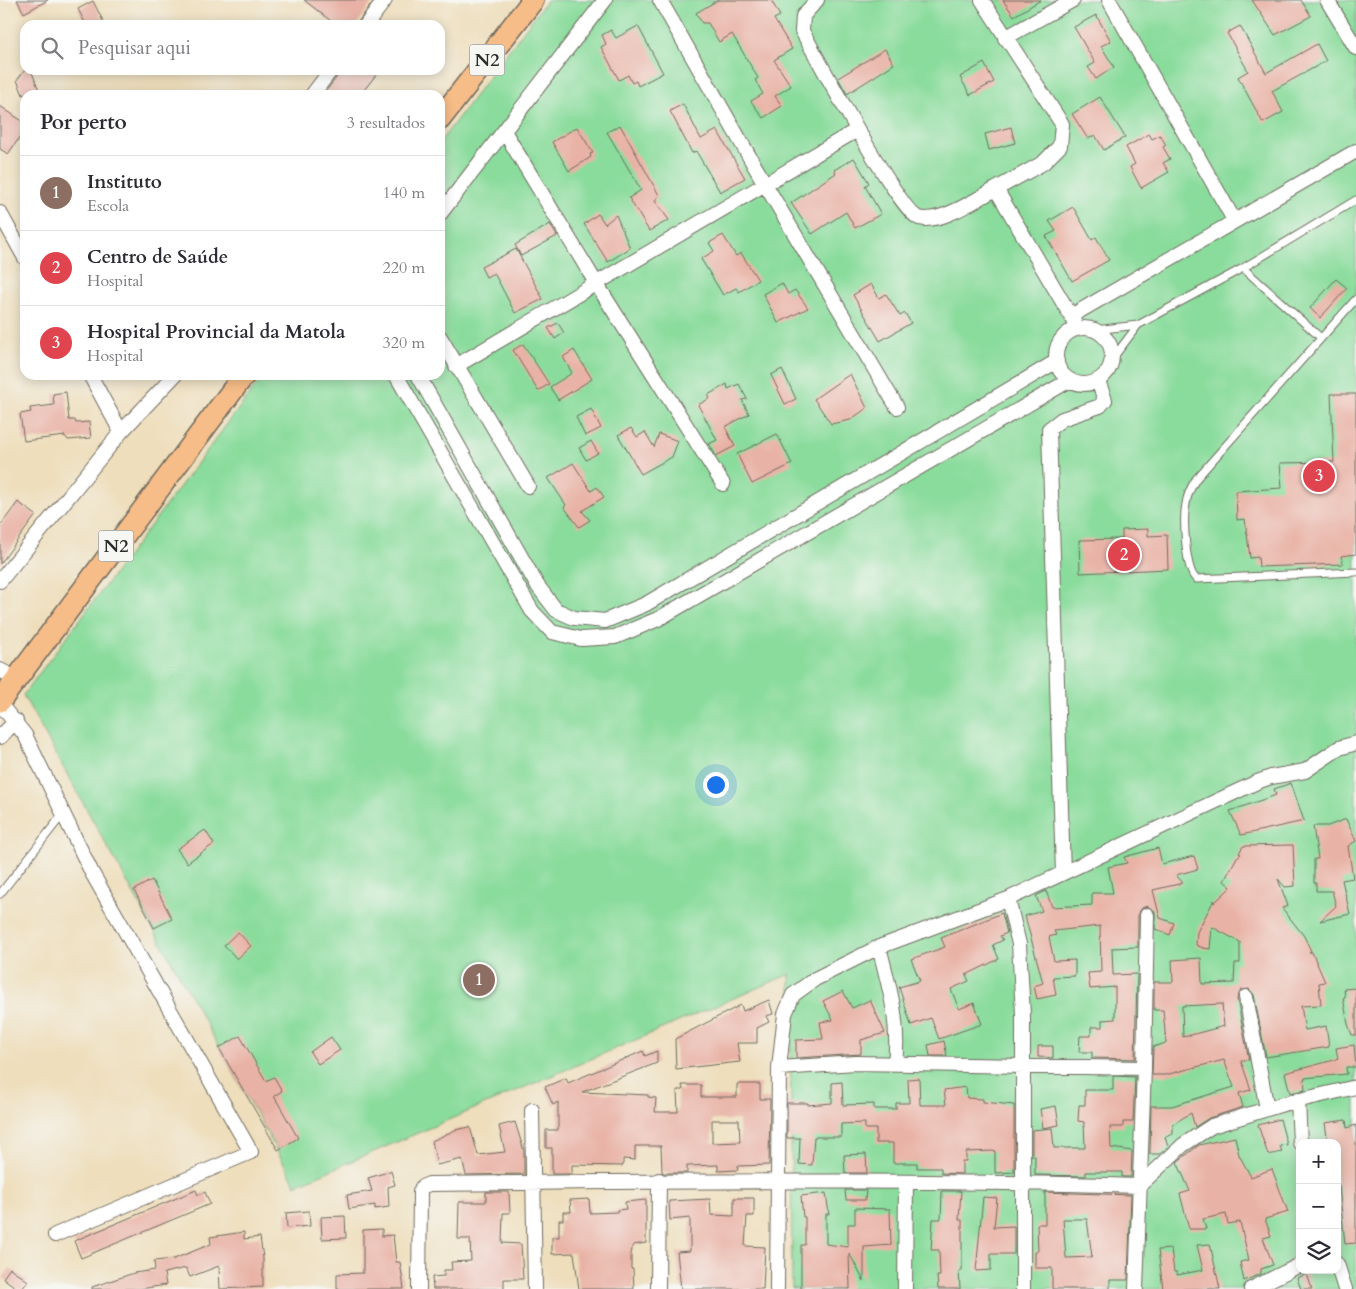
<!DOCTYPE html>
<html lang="pt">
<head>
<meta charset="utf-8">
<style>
	body { margin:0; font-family:Cardo,serif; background:#f7f7f7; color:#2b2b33 }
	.controls { position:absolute; right:15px; bottom:15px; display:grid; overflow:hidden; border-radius:10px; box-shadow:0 2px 12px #0003 }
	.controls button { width:45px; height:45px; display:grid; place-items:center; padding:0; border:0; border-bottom:1px solid #e1e1e2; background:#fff; color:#2b2b33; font:25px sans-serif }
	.you { position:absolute; left:715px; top:784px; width:18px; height:18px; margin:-12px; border:4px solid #fff; border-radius:50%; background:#1a73e8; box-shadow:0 0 0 8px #1a73e833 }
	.badge { display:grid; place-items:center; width:32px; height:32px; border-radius:50%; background:#c8321e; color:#fff; font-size:16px; font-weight:700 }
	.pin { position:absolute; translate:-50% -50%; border:2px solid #fff; box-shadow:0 1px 5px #0006 }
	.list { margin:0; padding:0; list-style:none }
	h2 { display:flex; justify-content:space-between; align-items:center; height:65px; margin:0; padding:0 20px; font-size:21px }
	h2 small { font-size:16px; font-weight:400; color:#7c7c81 }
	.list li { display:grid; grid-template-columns:32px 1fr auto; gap:15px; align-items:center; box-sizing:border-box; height:75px; padding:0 20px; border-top:1px solid #e1e1e2 }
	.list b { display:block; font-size:19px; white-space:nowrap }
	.list p { margin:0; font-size:16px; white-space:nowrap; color:#7c7c81 }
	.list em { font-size:16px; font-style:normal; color:#7c7c81 }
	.icon { flex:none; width:28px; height:28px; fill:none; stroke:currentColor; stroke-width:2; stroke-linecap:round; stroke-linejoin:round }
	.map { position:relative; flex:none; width:1356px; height:1289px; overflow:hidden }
	.search { position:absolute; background:#fff; box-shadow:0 2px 12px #0003; left:20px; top:20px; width:425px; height:55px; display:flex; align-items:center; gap:12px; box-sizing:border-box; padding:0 18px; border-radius:15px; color:#7c7c81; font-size:19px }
	.panel { position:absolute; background:#fff; box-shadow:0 2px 12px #0003; left:20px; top:90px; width:425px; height:290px; border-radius:15px }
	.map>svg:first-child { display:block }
</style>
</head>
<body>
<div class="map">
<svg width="1356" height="1289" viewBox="0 0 1356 1289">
	<rect width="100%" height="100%" fill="#f6f6f2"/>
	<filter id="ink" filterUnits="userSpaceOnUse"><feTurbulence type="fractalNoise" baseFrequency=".02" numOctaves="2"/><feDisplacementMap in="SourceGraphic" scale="10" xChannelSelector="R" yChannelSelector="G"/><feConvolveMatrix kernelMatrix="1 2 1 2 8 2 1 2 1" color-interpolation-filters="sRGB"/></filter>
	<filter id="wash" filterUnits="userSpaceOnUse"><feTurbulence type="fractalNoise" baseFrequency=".0096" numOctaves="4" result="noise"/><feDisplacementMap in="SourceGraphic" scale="20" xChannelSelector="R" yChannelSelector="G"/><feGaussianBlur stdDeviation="1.12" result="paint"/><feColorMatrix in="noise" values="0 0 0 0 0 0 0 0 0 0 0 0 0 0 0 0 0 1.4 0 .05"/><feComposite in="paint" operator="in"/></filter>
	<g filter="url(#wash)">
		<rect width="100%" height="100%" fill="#eedebc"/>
		<!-- green -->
		<path fill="#8adc9c" stroke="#5a8464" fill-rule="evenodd" d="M547,0H1356V1289H792L790,974L296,1185L23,695L264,375H440V142ZM1300,1143H1337V1270H1300Z"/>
		<g id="blocks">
			<!-- building -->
			<path fill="#e9b2a6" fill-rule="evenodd" d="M17,0H48L24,13Z
				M304,0H374L356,25H336Z
				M718,0H771L780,16L774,19L792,49L774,60L791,86L775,96L782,106L763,118L751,101L763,94L755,80L758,78L732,34L719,42L708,23H702L696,13Z
				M1003,0H1041L1014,16Z
				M1252,0H1301L1311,16L1275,35Z
				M93,1L103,21L95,25H86L78,9Z
				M1096,15L1111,41L1101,46L1114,67L1096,79L1088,67L1095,63L1074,27Z
				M638,26L663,73L638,86L636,81L632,83L628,75L619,80L601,47L606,44L602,35L611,30L616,38Z
				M1240,26L1266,73L1317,44L1326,61L1272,91L1283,112L1263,123L1238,77L1248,71L1227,33Z
				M885,49L894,64L847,94L838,78Z
				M984,63L994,82L970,95L960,77Z
				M25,70H31L41,95H23L17,80Z
				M342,70H380L360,95H323Z
				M1100,97L1125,137L1104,150L1095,135L1088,139L1072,114Z
				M683,104L701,139L717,130L745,178L720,192L696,151L692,153L670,111Z
				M0,106L25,123V130L8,154L0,149Z
				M620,125L659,195L655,201L669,220L649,231L629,198L641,190L607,132Z
				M577,127L593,153L590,154L591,157L569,171L552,142Z
				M1011,127L1015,143L989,150L985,134Z
				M1149,134L1152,139L1160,135L1166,145L1163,147L1170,159L1163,163L1169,172L1141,188L1130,167L1135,164L1126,147Z
				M854,158L869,183L865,186L881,214L855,228L846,212L812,234L791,203L836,173L834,170Z
				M1073,207L1092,240L1096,237L1109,260L1072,281L1046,236L1056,231L1049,221Z
				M598,214L605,224L616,215L630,248L608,262L584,224Z
				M550,224L557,236L521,256L515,245Z
				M723,235L736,256L741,253L758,280L739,292L736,288L723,295L701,259L714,251L709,243Z
				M516,249L543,299L515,313L494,273L486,277L481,267Z
				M1336,279L1347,288L1320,318L1310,308Z
				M782,283L788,294L795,290L808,308L778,323L763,294Z
				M871,284L879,298L886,294L900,316L905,313L911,323L880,341L853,295Z
				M558,323L564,333L555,339L548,328Z
				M523,344L549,384L538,391L513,350Z
				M574,350L592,379L558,400L550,387L572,373L563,357Z
				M782,369L796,399L785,404L771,375Z
				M850,374L867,408L850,420L831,424L814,399Z
				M727,384L728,389L739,384L747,399L742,400L749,414L725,427L735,446L716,456L709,444L717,440L698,405L710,398L708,395Z
				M66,392L69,420H75L76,423L89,422L91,438L68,440L65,436L24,441L20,414L31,412L30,408L54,405L53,394Z
				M1331,394H1356V554L1341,556L1343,564L1259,567L1258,557L1250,558L1245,519L1237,520L1236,491L1282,488L1280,463L1334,462Z
				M591,409L601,428L585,436L576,417Z
				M631,428L637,437L645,432L654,447L659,434L678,441L672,457L641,474L618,435Z
				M777,434L792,464L752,484L737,454Z
				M591,441L598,453L586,460L579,448Z
				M573,463L591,491L597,487L604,497L582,511L590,520L579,527L564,507L566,505L548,478Z
				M18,502L36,515L0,564V526Z
				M1148,529V536L1167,535L1168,569L1080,573L1079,540L1122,539V530Z
				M1291,783L1304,821L1241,835L1230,811L1276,795L1274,789Z
				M1346,819L1356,841L1348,846L1353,878L1342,880L1350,914L1320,921L1336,906L1332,891H1316V883H1314V859H1318L1313,826H1328Z
				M205,830L214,844L187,863L177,849Z
				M1293,845L1295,886L1285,887L1278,879L1288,906L1282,908L1304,936L1311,951L1309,952H1312L1325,982L1319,983L1321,1005L1301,1006L1305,1030L1326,1026L1329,1047L1266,1057L1254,995L1249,989L1241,990L1237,999L1249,1060L1241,1061L1251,1090L1239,1093L1243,1107L1209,1118L1195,1127L1191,1113L1173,1124V1134L1165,1137L1168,1147L1160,1154H1150L1151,1106H1172L1234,1087L1224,1060L1165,1075H1152L1153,1047L1166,1043L1163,1010H1154V982H1173L1172,960L1201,958L1202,984L1234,983L1235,963H1240V942L1212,927L1210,949L1203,948L1196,945L1197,932L1214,900V903L1231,887L1224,881L1237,857L1241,854L1239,853L1243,846ZM1222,1004L1224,1026L1183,1037L1182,1006Z
				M1158,848L1162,864L1194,856L1198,869L1176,875L1183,883L1153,890L1160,918L1174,923L1170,935L1155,929V911L1147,906L1142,908L1138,914V947L1112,948L1113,975L1137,974L1135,1059L1092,1058V1052H1079L1080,1036H1091V1027H1102V1020L1115,1019V987L1090,989L1088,973L1101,972L1100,926L1054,931L1056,935L1049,937L1054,961L1075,960V976L1053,977L1056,995L1037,999L1034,986L1043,983L1025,916L1042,911L1036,896L1046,891L1052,907L1092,905V893H1113L1108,867L1127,863L1124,857Z
				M152,880L172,919L154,928L134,890Z
				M1002,913L1007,933L1000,936L1003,940L993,945L999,959L966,975L969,981L951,989L959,1009L974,1003L982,1024L939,1039L931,1018L911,1025L899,987L920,981L911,959L945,947L941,938Z
				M238,932L251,946L237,959L224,945Z
				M1344,989L1356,988V1035H1352L1348,1024L1343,998L1345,997Z
				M843,991L852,1008L870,1000L885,1033L861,1040V1054L796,1058V1040L823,1039L820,1022L833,1020L823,1001Z
				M769,1000L773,1014L766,1016L769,1022L757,1028V1043H737L740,1062L676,1069L675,1039L741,1005L743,1011Z
				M240,1036L266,1081L274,1077L282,1091L274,1096L298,1138L278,1150L219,1048Z
				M331,1037L340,1050L318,1064L310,1052Z
				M944,1041L947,1056H930L928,1045Z
				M1354,1045L1356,1067H1346L1347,1074L1304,1078L1305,1090L1290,1093L1285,1073L1338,1059L1336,1048Z
				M1038,1046H1053V1058L1038,1057Z
				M643,1051L645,1056L657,1051V1063L582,1092L648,1095V1097L656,1098L655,1112H678L677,1090H683L682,1085H701V1097H737V1084H760V1099H770L769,1165L737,1166L738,1170L718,1171V1165L687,1166V1173H664L662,1172L661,1146H635V1160L623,1159V1166L572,1165V1174H552V1148H546V1130H558V1102L553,1105L545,1087L566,1078L568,1083ZM712,1120H739L740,1142L712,1143Z
				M1113,1076L1135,1077L1133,1122H1123V1127H1110L1111,1148L1132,1151L1131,1177H1122V1172H1086V1176L1035,1175V1156H1032V1130L1052,1128L1054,1148H1085L1084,1122L1078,1121L1079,1105H1085V1090H1113Z
				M919,1078L920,1105H946L944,1090L966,1087L967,1098L983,1099V1102L1014,1105V1172L995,1173V1151L966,1152V1161H962V1174L941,1173V1168H917V1163H893V1143H876V1129H865V1123L841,1124V1137H814L812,1165L799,1164L800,1138H787V1103H808V1105L832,1103V1083L842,1082L843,1105L874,1104V1109H896V1103H909L908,1079Z
				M1056,1106L1059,1125L1043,1128L1040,1109Z
				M1280,1119L1287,1145L1280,1146L1282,1152L1268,1155L1258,1125Z
				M1346,1120L1347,1128L1356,1125V1243L1345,1244L1339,1186H1337V1143H1328L1325,1123Z
				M515,1122L524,1151V1174L466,1175L462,1159L437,1165L432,1141L455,1130L470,1127L478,1155L505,1152L499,1126Z
				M1235,1137L1239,1155L1251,1177L1272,1169L1288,1212L1265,1219L1271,1236L1263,1238L1273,1265L1261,1269V1274L1244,1281L1240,1262L1249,1260L1240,1222L1228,1224L1226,1214L1203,1219L1206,1229H1189L1180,1194L1190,1191L1177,1162L1199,1145Z
				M866,1154L867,1173H845L844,1155Z
				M391,1171L395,1185L388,1187L389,1207L375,1209V1205L349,1209L347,1195L372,1191L368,1178Z
				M196,1190L198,1195L205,1192L210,1204L81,1258L74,1241Z
				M845,1190H866L865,1200H846Z
				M942,1191H961L959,1220H962V1271H959L960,1289H938L937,1276H940L939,1250H931L933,1219H941Z
				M486,1192H509L510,1213H503L502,1243L521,1244L523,1279H504V1289H433L432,1277L444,1276V1270H452L451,1262L471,1261L470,1239H458L459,1202H486Z
				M1045,1192L1131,1195L1128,1280H1110V1289H1052V1268H1035V1251H1038L1037,1224H1045ZM1063,1219H1087L1092,1257L1066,1258Z
				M826,1193L829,1214H826V1244L848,1247V1224H855V1208L890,1209L891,1245L864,1247V1281L849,1253L850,1289H801V1245H805V1217H803L801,1196Z
				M983,1197L997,1198L994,1227L1014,1226V1254H991V1270L976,1271Z
				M734,1198H754V1216H747L745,1246L765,1247L763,1289H681L677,1252L690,1251V1218L670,1220L669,1201L710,1199L711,1215L734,1216Z
				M589,1199L590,1213L617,1212V1210L626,1209L625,1202L646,1200V1243L633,1245L631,1254V1269H633L634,1289H579L574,1253L552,1254V1237H559V1220H563V1212H571L570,1200Z
				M309,1211L310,1226L287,1228L286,1213Z
				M345,1216L346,1238L322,1239L321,1217Z
				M382,1229V1236L393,1235L396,1262H400L404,1289H337V1274L363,1273V1230Z
				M244,1232V1239L260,1237L263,1258V1287L220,1289L219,1266L190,1277L186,1268L164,1273L166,1285L140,1289H92V1287L134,1273L155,1270L154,1261L174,1259L211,1244L210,1237Z
				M1210,1244L1220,1289H1163L1158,1250L1171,1249L1174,1272H1177V1275L1203,1270L1197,1245Z
				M10,1268L28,1281L22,1289H18L3,1278Z
				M1307,1274L1312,1289H1301L1297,1278Z"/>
		</g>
	</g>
	<g filter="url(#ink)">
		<use href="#blocks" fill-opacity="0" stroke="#6f6a5e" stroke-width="1"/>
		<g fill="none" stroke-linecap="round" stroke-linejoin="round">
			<defs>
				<path id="service" d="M1243,268L1321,338
					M1356,299L1196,479C1191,487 1187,494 1186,504C1183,519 1185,569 1196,579L1356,572
					M1095,330L1138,325L1243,268L1356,200
					M1113,358L1138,325
					M0,894L63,814"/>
				<path id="minor" d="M660,0L765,184L897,407
					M817,0L803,16L802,31C817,57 900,213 919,218C941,224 976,199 996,189
					M982,0L1062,124L1060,146L1043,163L996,189L1078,328
					M1109,0L1234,220
					M1327,0L1356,48
					M366,25L385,0
					M1005,38L1073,0
					M312,95L331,70
					M504,131L596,283L723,484
					M0,213L25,258
					M440,214L605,0
					M1071,316L1356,151
					M1056 356a28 28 0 1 1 56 0a28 28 0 1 1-56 0Z
					M440,337L528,486
					M456,366L857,130
					M90,375L121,432
					M396,375L532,611L552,632L581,639L615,637L658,619L1070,380
					M418,375L537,585L556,610L574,618L605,621L646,604L1057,361
					M0,581L121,432L175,375
					M0,670L17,679
					M0,704L25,735L92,873L251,1152L55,1235
					M0,737L16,721
					M1063,873L1049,429L1062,419L1100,406L1105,400L1098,381
					M1008,899L1019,944L1023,1014V1289
					M879,947C889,986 900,1022 895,1063
					M1246,997L1267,1109
					M779,1068L856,1063L1144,1068
					M1298,1100L1300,1143
					M532,1110L535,1289
					M1337,1264L1345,1289
					M419,1289L420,1192L422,1187L429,1184C666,1181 903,1179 1139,1186L1183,1145L1212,1126L1283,1104L1356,1087
					M658,1289L659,1180
					M777,1289L779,1068L785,1014L793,995L815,979L879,947L1008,899L1257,782L1271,777L1305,771L1339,748L1356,743
					M905,1289L906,1182
					M1136,1289L1144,1068L1147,915
					M1251,1289L1300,1265"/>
				<path id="primary" d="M440,119L533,0
					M0,701L244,375"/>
			</defs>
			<!-- service casing -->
			<use href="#service" stroke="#6f6a5e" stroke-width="9"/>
			<!-- minor casing -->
			<use href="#minor" stroke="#6f6a5e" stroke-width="16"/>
			<!-- primary casing -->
			<use href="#primary" stroke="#6f6a5e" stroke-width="24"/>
			<!-- service -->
			<use href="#service" stroke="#fff" stroke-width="7"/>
			<!-- minor -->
			<use href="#minor" stroke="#fff" stroke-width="14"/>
			<!-- primary -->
			<use href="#primary" stroke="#f7bd88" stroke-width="21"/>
		</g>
	</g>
	<g text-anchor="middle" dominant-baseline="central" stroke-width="4" stroke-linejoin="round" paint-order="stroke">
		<!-- shield labels -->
		<g fill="#f6f6f2" stroke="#686867" stroke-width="1">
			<rect x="469.5" y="44.5" width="35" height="31" rx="4"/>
			<rect x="98.5" y="530.5" width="35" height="31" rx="4"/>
		</g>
		<g font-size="18" font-weight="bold" fill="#2b2b2b">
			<text x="487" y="60">N2</text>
			<text x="116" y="546">N2</text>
		</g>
	</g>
</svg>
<div class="controls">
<button>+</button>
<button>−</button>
<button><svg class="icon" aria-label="layers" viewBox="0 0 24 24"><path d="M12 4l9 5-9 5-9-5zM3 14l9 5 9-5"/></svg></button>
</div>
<div class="you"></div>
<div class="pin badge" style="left:479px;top:980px;background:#8d6e63">1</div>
<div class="pin badge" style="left:1124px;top:555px;background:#e0444e">2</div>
<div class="pin badge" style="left:1319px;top:476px;background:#e0444e">3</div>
<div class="search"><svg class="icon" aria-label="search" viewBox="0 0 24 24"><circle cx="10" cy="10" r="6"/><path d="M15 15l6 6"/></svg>Pesquisar aqui</div>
<section class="panel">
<h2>Por perto<small>3 resultados</small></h2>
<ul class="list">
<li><span class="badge" style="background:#8d6e63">1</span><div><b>Instituto</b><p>Escola</p></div><em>140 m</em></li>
<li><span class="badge" style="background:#e0444e">2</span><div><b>Centro de Saúde</b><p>Hospital</p></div><em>220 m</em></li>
<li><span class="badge" style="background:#e0444e">3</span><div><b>Hospital Provincial da Matola</b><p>Hospital</p></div><em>320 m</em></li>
</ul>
</section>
</div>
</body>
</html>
